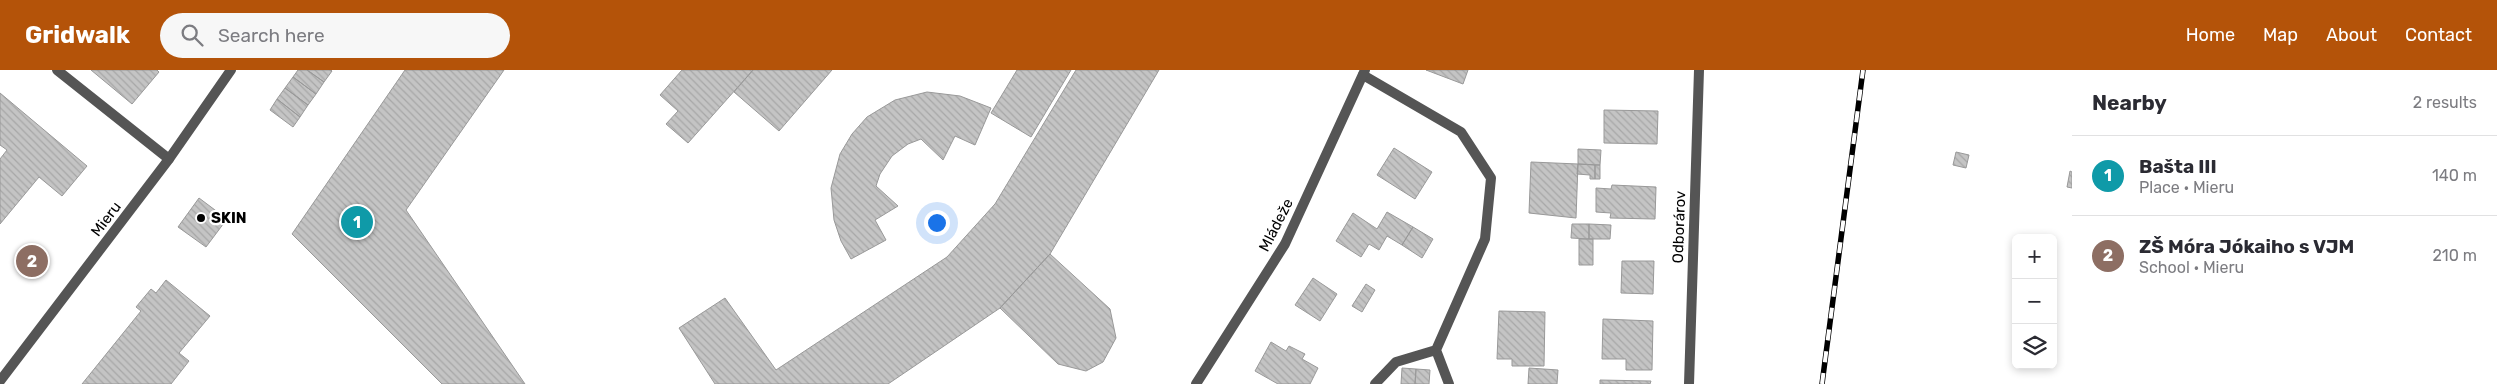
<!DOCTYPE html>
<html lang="en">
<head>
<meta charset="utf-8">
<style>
	body { margin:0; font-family:Rubik,sans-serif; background:#f7f7f7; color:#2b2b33 }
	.controls { position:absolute; right:15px; bottom:15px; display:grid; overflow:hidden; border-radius:8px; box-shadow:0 2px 8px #0003 }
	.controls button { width:45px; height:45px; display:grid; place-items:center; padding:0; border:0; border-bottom:1px solid #e1e1e2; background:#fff; color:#2b2b33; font:25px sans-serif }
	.you { position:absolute; left:936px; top:152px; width:18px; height:18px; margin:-12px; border:4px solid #fff; border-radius:50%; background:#1a73e8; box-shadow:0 0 0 8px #1a73e833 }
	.badge { display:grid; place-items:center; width:32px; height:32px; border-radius:50%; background:#b45309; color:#fff; font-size:16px; font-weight:700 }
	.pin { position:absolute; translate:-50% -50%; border:2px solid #fff; box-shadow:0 1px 5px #0006 }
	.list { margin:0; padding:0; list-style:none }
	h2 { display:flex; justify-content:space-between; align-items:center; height:65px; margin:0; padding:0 20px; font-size:21px }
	h2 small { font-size:16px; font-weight:400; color:#7c7c81 }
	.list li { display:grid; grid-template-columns:32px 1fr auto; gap:15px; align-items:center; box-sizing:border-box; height:80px; padding:0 20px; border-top:1px solid #e1e1e2 }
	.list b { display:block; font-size:19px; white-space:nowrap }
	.list p { margin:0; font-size:16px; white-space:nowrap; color:#7c7c81 }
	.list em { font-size:16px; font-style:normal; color:#7c7c81 }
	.icon { flex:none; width:28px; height:28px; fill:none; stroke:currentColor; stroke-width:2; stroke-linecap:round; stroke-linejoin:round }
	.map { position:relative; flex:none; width:2072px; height:314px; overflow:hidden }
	header { display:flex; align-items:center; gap:30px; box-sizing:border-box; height:70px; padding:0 25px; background:#b45309; color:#fff }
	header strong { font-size:24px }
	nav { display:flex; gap:28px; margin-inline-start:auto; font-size:18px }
	.search { width:350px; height:45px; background:#f7f7f7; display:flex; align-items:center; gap:12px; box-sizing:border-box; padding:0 18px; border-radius:28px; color:#7c7c81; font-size:19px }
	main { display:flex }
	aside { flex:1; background:#fff }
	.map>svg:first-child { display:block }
</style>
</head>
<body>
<header>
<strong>Gridwalk</strong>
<div class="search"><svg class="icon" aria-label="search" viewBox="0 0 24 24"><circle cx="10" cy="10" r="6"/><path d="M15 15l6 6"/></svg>Search here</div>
<nav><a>Home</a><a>Map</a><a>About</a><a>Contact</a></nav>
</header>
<main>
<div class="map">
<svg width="2072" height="314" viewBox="0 0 2072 314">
	<defs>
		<pattern id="building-back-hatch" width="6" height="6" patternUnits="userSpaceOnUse" patternTransform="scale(1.25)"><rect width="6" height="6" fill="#c4c4c4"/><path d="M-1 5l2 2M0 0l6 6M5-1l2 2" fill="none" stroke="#a7a7a7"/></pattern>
	</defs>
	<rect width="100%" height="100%" fill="#fff"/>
	<!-- building -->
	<path fill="url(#building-back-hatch)" stroke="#999" d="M91,0H157L159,2L132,34Z
		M298,0H307L324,12L316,24L293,7Z
		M307,0H331L332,1L324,12Z
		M405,0H504L406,140L525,314H442L292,164Z
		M682,0H753L688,73L666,54L678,41L660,25Z
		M753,0H832L779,61L734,22Z
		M1017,0H1071L1031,67L991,43Z
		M1076,0H1159L1050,184L1000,238L888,314H715L679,258L725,228L776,300L947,187L995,134Z
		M1426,0H1468L1463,14Z
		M293,7L316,24L308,35L285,18Z
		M285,18L308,35L300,47L277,29Z
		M927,22L960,26L991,38L975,75L955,66L943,90L921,69L908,74L892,86L880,104L876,116L898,136L875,150L886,170L851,189L841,171L834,150L831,118L840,84L852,64L867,47L895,30Z
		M0,23L87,96L62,126L39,107L0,154V89L7,80L0,75Z
		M277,29L300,47L293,57L270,40Z
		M1604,40L1658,41L1657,74L1604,73Z
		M1394,78L1432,102L1415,129L1377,105Z
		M1578,79L1601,80L1600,95L1578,94Z
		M1956,82L1969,85L1966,98L1953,95Z
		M1531,92L1578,94L1576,148L1529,143Z
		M1578,94L1595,95V109H1590V105L1577,104Z
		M1595,95H1600V109H1595Z
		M2070,101L2072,102V118L2067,117Z
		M1612,115L1656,117L1655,149L1610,148L1611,143L1596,142V118L1611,119Z
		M199,128L227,149L206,177L178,157Z
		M1387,142L1413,157L1402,175L1387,166L1379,180L1369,174L1361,187L1336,171L1353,143L1377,159Z
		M1572,154H1589V169L1571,168Z
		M1589,154L1611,155L1610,169H1589Z
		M1413,157L1433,169L1422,188L1402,175Z
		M1579,169H1593V195H1579Z
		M1050,184L1110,239L1116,268L1103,292L1086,301L1058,294L1000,238Z
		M1622,191H1654L1653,224L1621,223Z
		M1313,208L1337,224L1320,251L1295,235Z
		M166,210L210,246L179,283L189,291L171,314H82L141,241L136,237L151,219L156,223Z
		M1366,214L1375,220L1362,242L1352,236Z
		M1499,241L1545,242L1544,296H1512V289H1497Z
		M1603,249L1653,251L1652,300H1626V289H1602Z
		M1271,272L1286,281L1289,276L1305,284L1302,289L1318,298L1310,314H1278L1255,301Z
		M1402,298L1416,299L1415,314H1401Z
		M1529,298L1558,300L1557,314H1528Z
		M1416,299L1430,300L1429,314H1415Z
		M1600,310L1651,311L1650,314H1600Z"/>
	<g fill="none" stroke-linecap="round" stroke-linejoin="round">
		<!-- service -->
		<path stroke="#555" stroke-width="10" d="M57,0L169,89
			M1363,5L1461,62L1491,108L1485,169L1436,280L1449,314
			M1375,314L1396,292L1436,280"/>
		<!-- minor -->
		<path stroke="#555" stroke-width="10" d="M0,311L169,89L231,0
			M1196,314L1285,174L1365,0
			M1689,314L1699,0"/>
		<defs>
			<path id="rail" d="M1822,314L1863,0"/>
		</defs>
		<!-- rail casing -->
		<use href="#rail" stroke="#000" stroke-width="5.5"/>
		<!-- rail -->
		<use href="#rail" stroke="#fff" stroke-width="4" stroke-dasharray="11" stroke-linecap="butt"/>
	</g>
	<!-- markers -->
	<circle fill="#000" stroke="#fff" stroke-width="2" cx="201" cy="148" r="5"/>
	<g text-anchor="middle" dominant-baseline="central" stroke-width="4.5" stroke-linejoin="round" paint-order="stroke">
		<!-- poi labels -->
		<g font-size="15" font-weight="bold" fill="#000" stroke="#fff" text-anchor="start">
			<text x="211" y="148">SKIN</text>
		</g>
		<!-- street labels -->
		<g font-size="15" fill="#000" stroke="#fff">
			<text transform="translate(106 149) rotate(-53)">Mieru</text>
			<text transform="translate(1276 155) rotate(-63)">Mládeže</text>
			<text transform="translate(1679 157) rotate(-88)">Odborárov</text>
		</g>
	</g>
</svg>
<div class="controls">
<button>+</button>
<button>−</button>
<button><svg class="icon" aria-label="layers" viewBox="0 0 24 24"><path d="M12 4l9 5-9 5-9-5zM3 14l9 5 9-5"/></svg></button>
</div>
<div class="you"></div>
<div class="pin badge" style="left:357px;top:152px;background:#0f9aa8">1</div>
<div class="pin badge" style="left:32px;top:191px;background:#8d6e63">2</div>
</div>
<aside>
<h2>Nearby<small>2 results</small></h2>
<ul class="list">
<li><span class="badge" style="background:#0f9aa8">1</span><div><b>Bašta III</b><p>Place · Mieru</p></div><em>140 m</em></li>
<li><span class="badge" style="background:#8d6e63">2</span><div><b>ZŠ Móra Jókaiho s VJM</b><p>School · Mieru</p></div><em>210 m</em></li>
</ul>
</aside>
</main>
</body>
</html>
